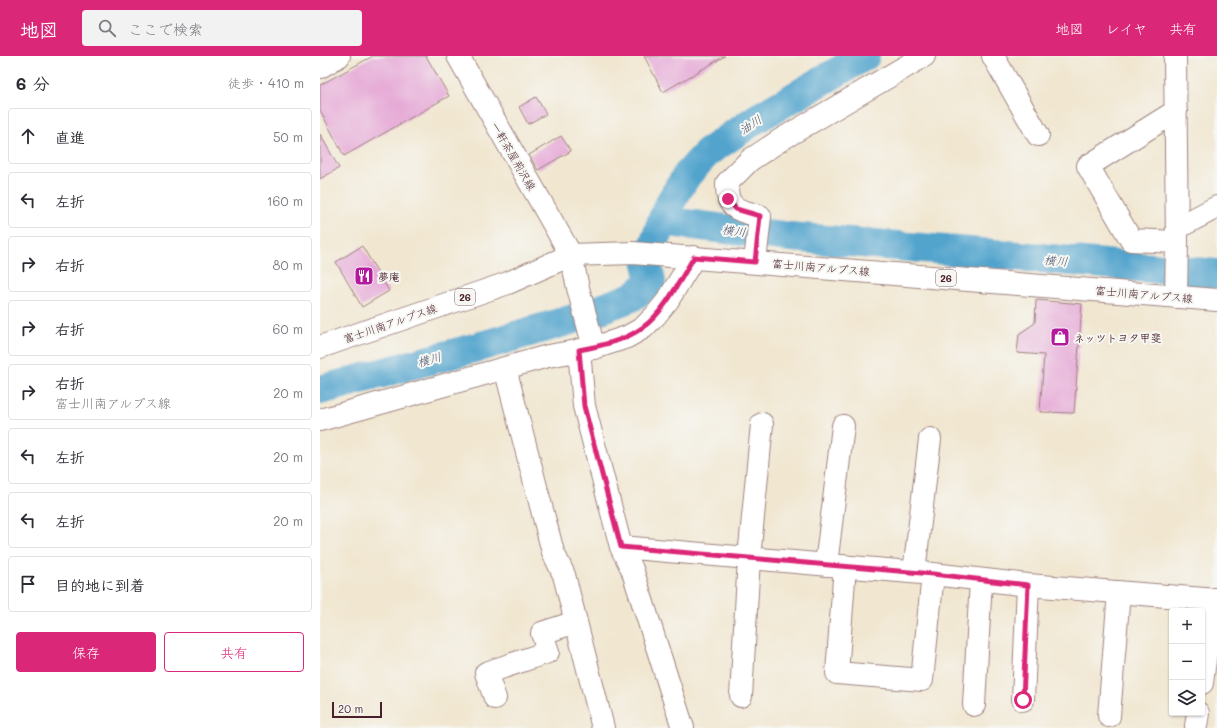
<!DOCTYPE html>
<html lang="ja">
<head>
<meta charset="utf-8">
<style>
	body { margin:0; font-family:Mali,"Klee One",sans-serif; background:#f2f2f3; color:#2b2b33 }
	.controls { position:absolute; right:12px; bottom:12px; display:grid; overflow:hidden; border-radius:4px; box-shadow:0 1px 3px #0004 }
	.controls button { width:36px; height:36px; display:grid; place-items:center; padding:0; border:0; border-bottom:1px solid #e1e1e2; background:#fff; color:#2b2b33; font:20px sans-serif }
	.scale { position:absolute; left:12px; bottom:10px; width:50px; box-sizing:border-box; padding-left:4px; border:2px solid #4a1f2b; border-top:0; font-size:11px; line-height:14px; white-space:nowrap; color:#4a1f2b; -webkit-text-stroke:3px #f6f6f2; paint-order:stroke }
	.stop { position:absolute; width:12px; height:12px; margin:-9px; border:3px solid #db2777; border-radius:50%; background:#fff }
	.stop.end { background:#db2777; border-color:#fff; box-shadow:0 1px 4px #0008 }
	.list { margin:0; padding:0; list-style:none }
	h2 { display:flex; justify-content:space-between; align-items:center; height:52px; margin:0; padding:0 16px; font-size:17px }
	h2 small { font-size:13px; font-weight:400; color:#7c7c81 }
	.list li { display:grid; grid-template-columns:26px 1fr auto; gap:12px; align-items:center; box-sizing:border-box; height:56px; margin:0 8px 8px; padding:0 8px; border:1px solid #e1e1e2; border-radius:4px }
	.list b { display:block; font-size:15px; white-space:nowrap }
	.list p { margin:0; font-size:13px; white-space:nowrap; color:#7c7c81 }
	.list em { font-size:13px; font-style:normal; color:#7c7c81 }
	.actions { display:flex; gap:8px; padding:12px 16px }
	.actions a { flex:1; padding:9px 0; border:1px solid #db2777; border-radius:4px; text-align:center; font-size:14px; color:#db2777 }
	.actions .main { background:#db2777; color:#fff }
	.icon { flex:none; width:22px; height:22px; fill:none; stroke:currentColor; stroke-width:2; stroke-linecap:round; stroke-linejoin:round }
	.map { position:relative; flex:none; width:897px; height:672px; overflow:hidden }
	header { display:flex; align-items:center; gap:24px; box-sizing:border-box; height:56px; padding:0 20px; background:#db2777; color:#fff }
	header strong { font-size:19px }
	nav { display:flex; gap:22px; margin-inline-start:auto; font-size:14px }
	.search { width:280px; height:36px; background:#f2f2f3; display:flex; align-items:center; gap:10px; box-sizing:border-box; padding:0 14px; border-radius:4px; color:#7c7c81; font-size:15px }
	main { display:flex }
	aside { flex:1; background:#fff }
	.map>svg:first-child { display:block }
</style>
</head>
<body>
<header>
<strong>地図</strong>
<div class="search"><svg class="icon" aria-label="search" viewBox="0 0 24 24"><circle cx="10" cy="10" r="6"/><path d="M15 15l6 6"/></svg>ここで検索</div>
<nav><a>地図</a><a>レイヤ</a><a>共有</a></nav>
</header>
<main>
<aside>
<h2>6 分<small>徒歩 · 410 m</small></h2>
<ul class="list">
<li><svg class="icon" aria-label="ahead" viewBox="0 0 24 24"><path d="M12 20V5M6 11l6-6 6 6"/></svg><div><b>直進</b></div><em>50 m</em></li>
<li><svg class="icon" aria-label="left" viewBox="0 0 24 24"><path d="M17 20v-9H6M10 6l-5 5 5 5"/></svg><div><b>左折</b></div><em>160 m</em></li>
<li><svg class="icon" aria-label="right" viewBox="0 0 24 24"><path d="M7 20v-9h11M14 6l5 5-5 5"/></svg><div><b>右折</b></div><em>80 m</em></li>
<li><svg class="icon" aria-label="right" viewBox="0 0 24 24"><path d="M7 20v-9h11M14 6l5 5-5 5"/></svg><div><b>右折</b></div><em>60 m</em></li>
<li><svg class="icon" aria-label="right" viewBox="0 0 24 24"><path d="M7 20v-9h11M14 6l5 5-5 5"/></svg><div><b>右折</b><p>富士川南アルプス線</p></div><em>20 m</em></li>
<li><svg class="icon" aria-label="left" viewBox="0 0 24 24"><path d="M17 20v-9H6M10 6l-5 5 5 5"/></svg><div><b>左折</b></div><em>20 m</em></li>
<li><svg class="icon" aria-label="left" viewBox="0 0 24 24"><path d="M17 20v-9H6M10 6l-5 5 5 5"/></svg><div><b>左折</b></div><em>20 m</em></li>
<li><svg class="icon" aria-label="arrive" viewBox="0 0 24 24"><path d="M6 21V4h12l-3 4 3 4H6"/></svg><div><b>目的地に到着</b></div></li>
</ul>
<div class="actions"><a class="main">保存</a><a>共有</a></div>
</aside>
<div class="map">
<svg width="897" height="672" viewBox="0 0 897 672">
	<rect width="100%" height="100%" fill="#f6f6f2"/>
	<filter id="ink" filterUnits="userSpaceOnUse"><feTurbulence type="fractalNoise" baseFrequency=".025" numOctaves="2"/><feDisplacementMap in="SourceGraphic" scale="8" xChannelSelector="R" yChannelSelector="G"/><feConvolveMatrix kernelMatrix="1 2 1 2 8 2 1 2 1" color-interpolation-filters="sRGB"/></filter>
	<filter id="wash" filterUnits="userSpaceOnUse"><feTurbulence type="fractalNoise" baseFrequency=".012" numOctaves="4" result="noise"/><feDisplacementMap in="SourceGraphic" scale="16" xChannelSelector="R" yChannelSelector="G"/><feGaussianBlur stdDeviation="0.9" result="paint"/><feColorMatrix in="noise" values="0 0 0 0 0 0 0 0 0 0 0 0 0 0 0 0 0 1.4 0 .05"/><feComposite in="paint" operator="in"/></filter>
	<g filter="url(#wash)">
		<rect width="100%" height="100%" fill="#f1e7d1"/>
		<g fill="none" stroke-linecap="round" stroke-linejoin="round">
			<!-- river -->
			<path stroke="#53a4cd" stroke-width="30" d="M342,165L470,181L686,199L897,218
				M0,334L165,289L257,262L312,241L331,226L327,207L342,165L351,145L367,119L388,96L436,63L545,0"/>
		</g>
		<g id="blocks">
			<!-- building -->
			<path fill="#e6aad7" d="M53,0H106L129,40L24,100L0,54V29Z
				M324,0H405L343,36Z
				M216,41L226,58L208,68L199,51Z
				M0,78L19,112L0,123Z
				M241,80L251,95L218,114L209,99Z
				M42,190L69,235L42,251L16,206Z
				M716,244L762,248L754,357L720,356L724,299L697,297L699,278L715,267Z"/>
		</g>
	</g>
	<g filter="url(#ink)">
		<use href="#blocks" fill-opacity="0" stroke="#9e837e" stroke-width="1"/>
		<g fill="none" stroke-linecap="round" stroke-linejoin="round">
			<defs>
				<path id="minor" d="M673,0L718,79
					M855,0L857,186L856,241
					M0,11L19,0
					M856,55L768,110L811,184L857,186
					M857,172L897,151
					M251,199L258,232L274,292
					M435,206L440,160C418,154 406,154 407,127L430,104L462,83L604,0
					M259,294L264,350L301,491L312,513L363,672
					M185,312L233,496L244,519L283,672
					M0,364L228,300L274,292L307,281L323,272L335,260L348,244L374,201
					M301,491L613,518L708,529L897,544
					M506,509L523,370
					M525,510L517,617L602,624L613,518
					M594,516L610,383
					M882,627L893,543
					M421,640L429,502L442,368
					M175,642L166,617L228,596L222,577L256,566
					M703,644L708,529
					M654,649L661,524
					M789,660L799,536
					M876,670L878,657"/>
				<path id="major" d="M138,0L251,199
					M0,291L188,227L251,199L313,197L897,244"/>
			</defs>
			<!-- minor casing -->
			<use href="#minor" stroke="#9e837e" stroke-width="24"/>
			<!-- major casing -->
			<use href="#major" stroke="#9e837e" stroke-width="24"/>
			<!-- minor -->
			<use href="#minor" stroke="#fff" stroke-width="22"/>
			<!-- major -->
			<use href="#major" stroke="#fff" stroke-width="22"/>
		</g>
	</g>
	<g fill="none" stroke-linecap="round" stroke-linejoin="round" filter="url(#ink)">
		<!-- route -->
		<path stroke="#db2777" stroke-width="5" d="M408,143L416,153L440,160L435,206L374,201C360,224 344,257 322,272C304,285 280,290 259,294L264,350L301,491L613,518L708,529L703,644"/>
	</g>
	<!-- icons -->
	<defs>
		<symbol id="restaurant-square" viewBox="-11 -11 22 22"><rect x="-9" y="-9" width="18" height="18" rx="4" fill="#b5179e" stroke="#f6f6f2"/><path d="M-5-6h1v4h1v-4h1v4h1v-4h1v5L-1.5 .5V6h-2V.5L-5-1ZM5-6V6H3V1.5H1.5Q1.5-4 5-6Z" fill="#fff"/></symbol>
		<symbol id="shop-square" viewBox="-11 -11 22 22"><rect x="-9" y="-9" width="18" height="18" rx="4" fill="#b5179e" stroke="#f6f6f2"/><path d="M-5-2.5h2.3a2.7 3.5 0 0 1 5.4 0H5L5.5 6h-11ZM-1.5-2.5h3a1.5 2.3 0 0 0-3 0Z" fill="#fff"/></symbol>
	</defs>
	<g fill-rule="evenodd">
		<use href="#restaurant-square" x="33" y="209" width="22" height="22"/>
		<use href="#shop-square" x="729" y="270" width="22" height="22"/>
	</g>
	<g text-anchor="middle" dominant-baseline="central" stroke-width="4" stroke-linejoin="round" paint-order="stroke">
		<!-- shield labels -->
		<g fill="#f6f6f2" stroke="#7e6067" stroke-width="1">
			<rect x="616" y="214" width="20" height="16" rx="3"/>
			<rect x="135" y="233" width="20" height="16" rx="3"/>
		</g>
		<g font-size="10" font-weight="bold" fill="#4a1f2b">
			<text x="626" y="222">26</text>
			<text x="145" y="241">26</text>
		</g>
		<!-- street labels -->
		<g font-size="11" fill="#4a1f2b" stroke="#f6f6f2">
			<text transform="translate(194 100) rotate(60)">一軒茶屋荊沢線</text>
			<text transform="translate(501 211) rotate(5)">富士川南アルプス線</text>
			<text transform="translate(824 238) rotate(5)">富士川南アルプス線</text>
			<text transform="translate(70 267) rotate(-19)">富士川南アルプス線</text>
		</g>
		<!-- poi labels -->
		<g font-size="11" font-weight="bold" fill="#4a1f2b" stroke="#f6f6f2" text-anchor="start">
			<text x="58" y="220">夢庵</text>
			<text x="754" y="281">ネッツトヨタ甲斐</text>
		</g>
		<!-- water labels -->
		<g font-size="12" font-style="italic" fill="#4e546c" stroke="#f6f6f2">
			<text transform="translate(430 68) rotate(-33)">油川</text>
			<text transform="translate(414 174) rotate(7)">横川</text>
			<text transform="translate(736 204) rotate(5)">横川</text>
			<text transform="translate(109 303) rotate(-16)">横川</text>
		</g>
	</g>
</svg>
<div class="controls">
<button>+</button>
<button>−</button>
<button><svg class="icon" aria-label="layers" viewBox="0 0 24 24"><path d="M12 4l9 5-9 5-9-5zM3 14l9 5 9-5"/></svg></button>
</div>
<div class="scale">20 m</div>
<div class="stop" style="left:703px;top:644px"></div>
<div class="stop end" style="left:408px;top:143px"></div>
</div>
</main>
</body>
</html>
